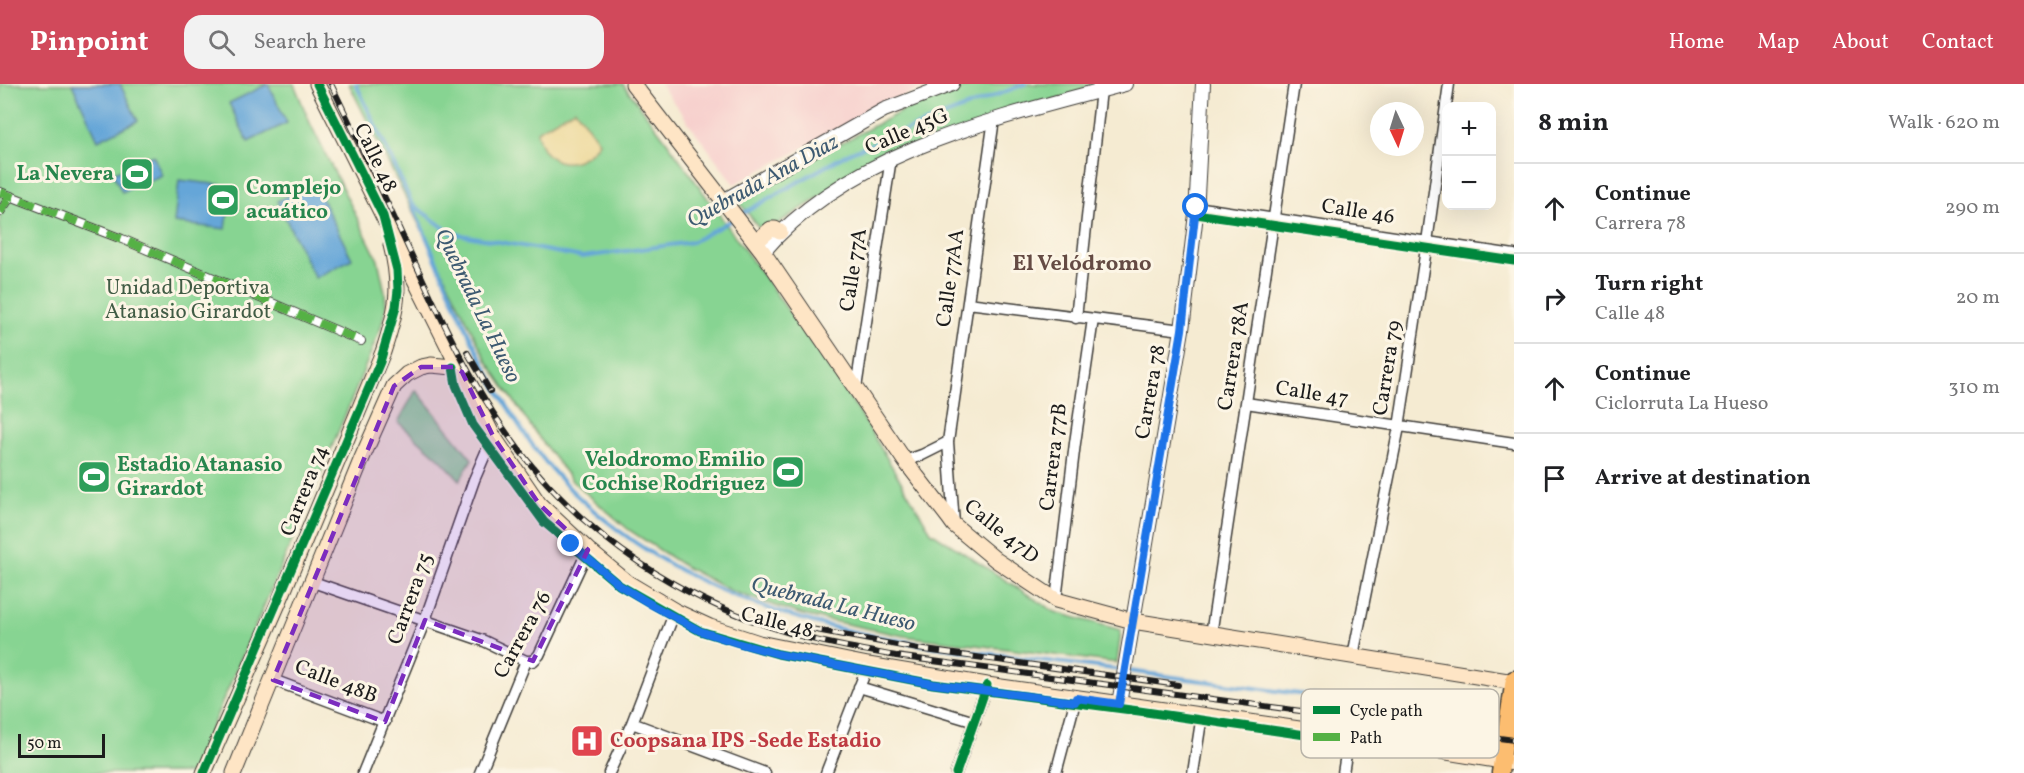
<!DOCTYPE html>
<html lang="en">
<head>
<meta charset="utf-8">
<style>
	body { margin:0; font-family:Vollkorn,serif; background:#f2f2f2; color:#202124 }
	.controls { position:absolute; right:18px; top:18px; display:grid; overflow:hidden; border-radius:12px; box-shadow:0 6px 24px #0002 }
	.controls button { width:54px; height:54px; display:grid; place-items:center; padding:0; border:0; border-bottom:2px solid #e0e0e0; background:#fff; color:#202124; font:30px sans-serif }
	.compass { position:absolute; left:1370px; top:18px; width:54px; height:54px; border-radius:50%; background:#fff; box-shadow:0 6px 24px #0002; rotate:176deg }
	.scale { position:absolute; left:18px; bottom:15px; width:87px; box-sizing:border-box; padding-left:6px; border:3px solid #1c1c1c; border-top:0; font-size:16px; line-height:21px; white-space:nowrap; color:#1c1c1c; -webkit-text-stroke:4px #fcf5e5; paint-order:stroke }
	.stop { position:absolute; width:18px; height:18px; margin:-14px; border:4px solid #1a73e8; border-radius:50%; background:#fff }
	.stop.end { background:#1a73e8; border-color:#fff; box-shadow:0 2px 6px #0008 }
	.list { margin:0; padding:0; list-style:none }
	h2 { display:flex; justify-content:space-between; align-items:center; height:78px; margin:0; padding:0 24px; font-size:26px }
	h2 small { font-size:20px; font-weight:400; color:#757577 }
	.list li { display:grid; grid-template-columns:39px 1fr auto; gap:18px; align-items:center; box-sizing:border-box; height:90px; padding:0 24px; border-top:2px solid #e0e0e0 }
	.list b { display:block; font-size:22px; white-space:nowrap }
	.list p { margin:0; font-size:20px; white-space:nowrap; color:#757577 }
	.list em { font-size:20px; font-style:normal; color:#757577 }
	.icon { flex:none; width:33px; height:33px; fill:none; stroke:currentColor; stroke-width:2; stroke-linecap:round; stroke-linejoin:round }
	.map { position:relative; flex:none; width:1514px; height:689px; overflow:hidden }
	header { display:flex; align-items:center; gap:36px; box-sizing:border-box; height:84px; padding:0 30px; background:#d1495b; color:#fff }
	header strong { font-size:28px }
	nav { display:flex; gap:33px; margin-inline-start:auto; font-size:21px }
	.search { width:420px; height:54px; background:#f2f2f2; display:flex; align-items:center; gap:15px; box-sizing:border-box; padding:0 21px; border-radius:18px; color:#757577; font-size:22px }
	main { display:flex }
	aside { flex:1; background:#fff }
	.map>svg:first-child { display:block }
</style>
</head>
<body>
<header>
<strong>Pinpoint</strong>
<div class="search"><svg class="icon" aria-label="search" viewBox="0 0 24 24"><circle cx="10" cy="10" r="6"/><path d="M15 15l6 6"/></svg>Search here</div>
<nav><a>Home</a><a>Map</a><a>About</a><a>Contact</a></nav>
</header>
<main>
<div class="map">
<svg width="1514" height="689" viewBox="0 0 1514 689">
	<rect width="100%" height="100%" fill="#fcf5e5"/>
	<filter id="ink" filterUnits="userSpaceOnUse"><feTurbulence type="fractalNoise" baseFrequency=".0167" numOctaves="2"/><feDisplacementMap in="SourceGraphic" scale="12" xChannelSelector="R" yChannelSelector="G"/><feConvolveMatrix kernelMatrix="1 2 1 2 8 2 1 2 1" color-interpolation-filters="sRGB"/></filter>
	<filter id="wash" filterUnits="userSpaceOnUse"><feTurbulence type="fractalNoise" baseFrequency=".008" numOctaves="4" result="noise"/><feDisplacementMap in="SourceGraphic" scale="24" xChannelSelector="R" yChannelSelector="G"/><feGaussianBlur stdDeviation="1.35" result="paint"/><feColorMatrix in="noise" values="0 0 0 0 0 0 0 0 0 0 0 0 0 0 0 0 0 1.4 0 .05"/><feComposite in="paint" operator="in"/></filter>
	<g filter="url(#wash)">
		<rect width="100%" height="100%" fill="#f5ebd2"/>
		<!-- built -->
		<path fill="#f7d0cd" d="M660,0H928L734,100Z"/>
		<!-- green -->
		<path fill="#87d492" stroke="#527857" stroke-width="1.5" d="M0,0H294L310,39L378,176L385,208L386,224L381,243C322,393 255,540 192,689H0Z
			M349,0H623L665,55L830,285L860,329L931,448L1055,528L1121,546L1117,579L904,552L803,531L731,507L684,482L629,446L572,397L534,347L487,277Z
			M976,0H1105L886,71L763,149L736,114L927,14Z
			M416,306L472,375L460,396L441,376L398,338Z"/>
		<!-- sand -->
		<path fill="#eeda9e" stroke="#857b5d" stroke-width="1.5" d="M575,25L599,58C580,88 542,85 537,47Z"/>
		<!-- water -->
		<path fill="#65a6d8" stroke="#40617a" stroke-width="1.5" d="M72,0H120L138,37L98,56Z
			M268,0L287,39L248,58L229,19Z
			M153,71L162,91L122,108L113,89Z
			M179,96L231,102L226,145L174,139Z
			M314,99L352,175L315,194L277,117Z"/>
		<g fill="none" stroke-linecap="round" stroke-linejoin="round">
			<!-- stream -->
			<path stroke="#65a6d8" stroke-width="4" d="M356,0C375,40 394,80 412,120C443,191 471,264 512,330C542,380 572,411 618,446C763,557 947,563 1121,586
				M412,120L451,149L582,173L692,158L734,135
				M740,131L851,68L1025,0
				M1128,587L1434,628"/>
		</g>
	</g>
	<g filter="url(#ink)">
		<g fill="none" stroke-linecap="round" stroke-linejoin="round">
			<defs>
				<path id="pedestrian" d="M0,108L122,155L361,257
					M0,128L11,112"/>
				<path id="minor" d="M1196,123L1514,171
					M968,219L1182,246
					M1076,234L1101,6
					M856,304L891,74
					M1246,319L1514,359
					M905,377L922,371L948,358
					M954,440L948,358L994,35
					M313,498L484,557L526,577
					M1056,516L1075,359L1093,235
					M1211,551L1294,0
					M1353,572L1399,343L1427,158L1449,0
					M273,596L385,638
					M859,603L975,638
					M632,639L765,689
					M363,689L425,536L474,396L493,352
					M480,689L526,577H533L539,571L588,466
					M609,689L632,639L675,527
					M826,689L868,581
					M956,689L987,601
					M1056,689L1076,614
					M1193,689L1202,631
					M1343,689L1349,652"/>
				<path id="tertiary" d="M725,116L884,26L952,0
					M763,168C849,66 1002,33 1125,0
					M1119,620L1182,246L1196,130L1203,0"/>
				<path id="secondary" d="M317,0L493,352L539,420L588,466L628,499L675,527L710,543L759,559L868,581L987,601L1349,652L1514,679
					M633,0L763,168L905,377L949,434L954,441L996,476L1056,516L1133,537L1514,598
					M756,158L771,145H775L780,148
					M204,689L281,513L383,268C397,226 402,205 391,161
					M234,689L362,374L394,302L407,290L421,283L431,281L453,283L462,288"/>
				<path id="primary" d="M1500,689L1514,595"/>
			</defs>
			<!-- pedestrian casing -->
			<use href="#pedestrian" stroke="#3d3b37" stroke-width="10"/>
			<!-- minor casing -->
			<use href="#minor" stroke="#3d3b37" stroke-width="13"/>
			<!-- tertiary casing -->
			<use href="#tertiary" stroke="#3d3b37" stroke-width="16"/>
			<!-- secondary casing -->
			<use href="#secondary" stroke="#3d3b37" stroke-width="17"/>
			<!-- primary casing -->
			<use href="#primary" stroke="#3d3b37" stroke-width="19"/>
			<!-- pedestrian -->
			<use href="#pedestrian" stroke="#fff" stroke-width="8"/>
			<!-- minor -->
			<use href="#minor" stroke="#fff" stroke-width="10"/>
			<!-- tertiary -->
			<use href="#tertiary" stroke="#fff" stroke-width="14"/>
			<!-- secondary -->
			<use href="#secondary" stroke="#fee5c5" stroke-width="15"/>
			<!-- primary -->
			<use href="#primary" stroke="#fcbd6f" stroke-width="16"/>
			<defs>
				<path id="rail" d="M331,0C361,61 389,123 418,185C451,256 485,328 537,388C597,459 680,512 768,542C809,557 853,564 896,572L1514,656
					M467,268L490,307
					M811,545L918,565L1178,601"/>
			</defs>
			<!-- rail casing -->
			<use href="#rail" stroke="#1c1c1c" stroke-width="6"/>
			<!-- rail -->
			<use href="#rail" stroke="#fcf5e5" stroke-width="4" stroke-dasharray="11" stroke-linecap="butt"/>
			<!-- quiet -->
			<path stroke="#55b145" stroke-width="8" stroke-dasharray="15 8" stroke-linecap="butt" d="M0,108L122,155L361,257
				M0,128L11,112"/>
			<defs>
				<path id="cycleway" d="M1196,130L1514,177
					M453,283L456,301L473,341L544,438L619,501L700,547L778,570L933,600L1139,627L1354,658H1386L1387,645L1468,656
					M204,689L380,278L396,223L398,206L397,186L383,132L317,0
					M956,689L987,601"/>
			</defs>
			<!-- cycleway casing -->
			<use href="#cycleway" stroke="#fcf5e5" stroke-width="13"/>
			<!-- cycleway -->
			<use href="#cycleway" stroke="#00873e" stroke-width="9"/>
		</g>
	</g>
	<g fill="none" stroke-linecap="round" stroke-linejoin="round" filter="url(#ink)">
		<!-- route -->
		<path stroke="#1a73e8" stroke-width="8" d="M571,460L619,501L652,521L700,547L737,559L778,570L933,600L1075,618L1076,614L1119,620L1182,246L1196,123"/>
	</g>
	<!-- marked area -->
	<path fill="#7b2cbf" fill-opacity="0.2" stroke="#7b2cbf" stroke-width="4.5" stroke-dasharray="12 8" stroke-linejoin="round" d="M421,283H453L462,288L493,352L539,420L588,466L533,577L425,536L385,638L273,596L394,302Z"/>
	<!-- icons -->
	<defs>
		<symbol id="stadium-square" viewBox="-11 -11 22 22"><rect x="-9" y="-9" width="18" height="18" rx="4" fill="#2e9e5b" stroke="#fcf5e5"/><path d="M0-5a6.5 5 0 1 0 0 10a6.5 5 0 1 0 0-10ZM-3.5-1.8h7v3.6h-7Z" fill="#fff"/></symbol>
		<symbol id="hospital-square" viewBox="-11 -11 22 22"><rect x="-9" y="-9" width="18" height="18" rx="4" fill="#e0444e" stroke="#fcf5e5"/><path d="M-5-5h3v3.5h4V-5h3V5h-3V1.5h-4V5h-3Z" fill="#fff"/></symbol>
	</defs>
	<g fill-rule="evenodd">
		<use href="#stadium-square" x="118" y="71" width="38" height="38"/>
		<use href="#stadium-square" x="204" y="97" width="38" height="38"/>
		<use href="#stadium-square" x="769" y="369" width="38" height="38"/>
		<use href="#stadium-square" x="75" y="374" width="38" height="38"/>
		<use href="#hospital-square" x="568" y="638" width="38" height="38"/>
	</g>
	<g text-anchor="middle" dominant-baseline="central" stroke-width="6" stroke-linejoin="round" paint-order="stroke">
		<!-- street labels -->
		<g font-size="21" fill="#1c1c1c" stroke="#fcf5e5">
			<text transform="translate(907 48) rotate(-23)">Calle 45G</text>
			<text transform="translate(375 74) rotate(64)">Calle 48</text>
			<text transform="translate(1358 128) rotate(9)">Calle 46</text>
			<text transform="translate(854 186) rotate(-81)">Calle 77A</text>
			<text transform="translate(951 194) rotate(-82)">Calle 77AA</text>
			<text transform="translate(1234 272) rotate(-81)">Carrera 78A</text>
			<text transform="translate(1388 284) rotate(-81)">Carrera 79</text>
			<text transform="translate(1151 308) rotate(-80)">Carrera 78</text>
			<text transform="translate(1312 310) rotate(9)">Calle 47</text>
			<text transform="translate(1054 373) rotate(-83)">Carrera 77B</text>
			<text transform="translate(305 407) rotate(-68)">Carrera 74</text>
			<text transform="translate(1001 448) rotate(39)">Calle 47D</text>
			<text transform="translate(411 515) rotate(-70)">Carrera 75</text>
			<text transform="translate(777 539) rotate(14)">Calle 48</text>
			<text transform="translate(523 551) rotate(-61)">Carrera 76</text>
			<text transform="translate(336 598) rotate(21)">Calle 48B</text>
		</g>
		<!-- leisure labels -->
		<g font-size="21" font-weight="bold" fill="#27864d" stroke="#fcf5e5" text-anchor="end">
			<text x="114" y="90">La Nevera</text>
			<text x="246" y="104" text-anchor="start">Complejo<tspan x="246" dy="24">acuático</tspan></text>
			<text x="765" y="376">Velodromo Emilio<tspan x="765" dy="24">Cochise Rodriguez</tspan></text>
			<text x="117" y="381" text-anchor="start">Estadio Atanasio<tspan x="117" dy="24">Girardot</tspan></text>
		</g>
		<!-- park labels -->
		<g font-size="21" fill="#415c45" stroke="#fcf5e5">
			<text x="188" y="204">Unidad Deportiva<tspan x="188" dy="24">Atanasio Girardot</tspan></text>
		</g>
		<!-- health labels -->
		<g font-size="21" font-weight="bold" fill="#be3a42" stroke="#fcf5e5" text-anchor="start">
			<text x="610" y="657">Coopsana IPS -Sede Estadio</text>
		</g>
		<!-- water labels -->
		<g font-size="22" font-style="italic" fill="#3d5a71" stroke="#fcf5e5">
			<text transform="translate(763 98) rotate(-29)">Quebrada Ana Diaz</text>
			<text transform="translate(477 222) rotate(64)">Quebrada La Hueso</text>
			<text transform="translate(833 521) rotate(14)">Quebrada La Hueso</text>
		</g>
		<!-- neighbourhood labels -->
		<g font-size="22" font-weight="bold" fill="#654b44" stroke="#fcf5e5">
			<text x="1082" y="180">El Velódromo</text>
		</g>
	</g>
	<!-- legend -->
	<rect x="1301" y="605" width="198" height="69" rx="9" fill="#fcf5e5" stroke="#b9b4a9" stroke-width="1.5"/>
	<rect x="1313" y="622" width="27" height="8" fill="#00873e"/>
	<rect x="1313" y="649" width="27" height="8" fill="#55b145"/>
	<g font-size="16" fill="#1c1c1c">
		<text x="1350" y="632">Cycle path</text>
		<text x="1350" y="659">Path</text>
	</g>
</svg>
<div class="controls">
<button>+</button>
<button>−</button>
</div>
<svg class="compass" viewBox="-18 -18 36 36"><path d="M0-13l5 13h-10z" fill="#e53935"/><path d="M0 13l5-13h-10z" fill="#757577"/></svg>
<div class="scale">50 m</div>
<div class="stop" style="left:1196px;top:123px"></div>
<div class="stop end" style="left:571px;top:460px"></div>
</div>
<aside>
<h2>8 min<small>Walk · 620 m</small></h2>
<ul class="list">
<li><svg class="icon" aria-label="ahead" viewBox="0 0 24 24"><path d="M12 20V5M6 11l6-6 6 6"/></svg><div><b>Continue</b><p>Carrera 78</p></div><em>290 m</em></li>
<li><svg class="icon" aria-label="right" viewBox="0 0 24 24"><path d="M7 20v-9h11M14 6l5 5-5 5"/></svg><div><b>Turn right</b><p>Calle 48</p></div><em>20 m</em></li>
<li><svg class="icon" aria-label="ahead" viewBox="0 0 24 24"><path d="M12 20V5M6 11l6-6 6 6"/></svg><div><b>Continue</b><p>Ciclorruta La Hueso</p></div><em>310 m</em></li>
<li><svg class="icon" aria-label="arrive" viewBox="0 0 24 24"><path d="M6 21V4h12l-3 4 3 4H6"/></svg><div><b>Arrive at destination</b></div></li>
</ul>
</aside>
</main>
</body>
</html>
